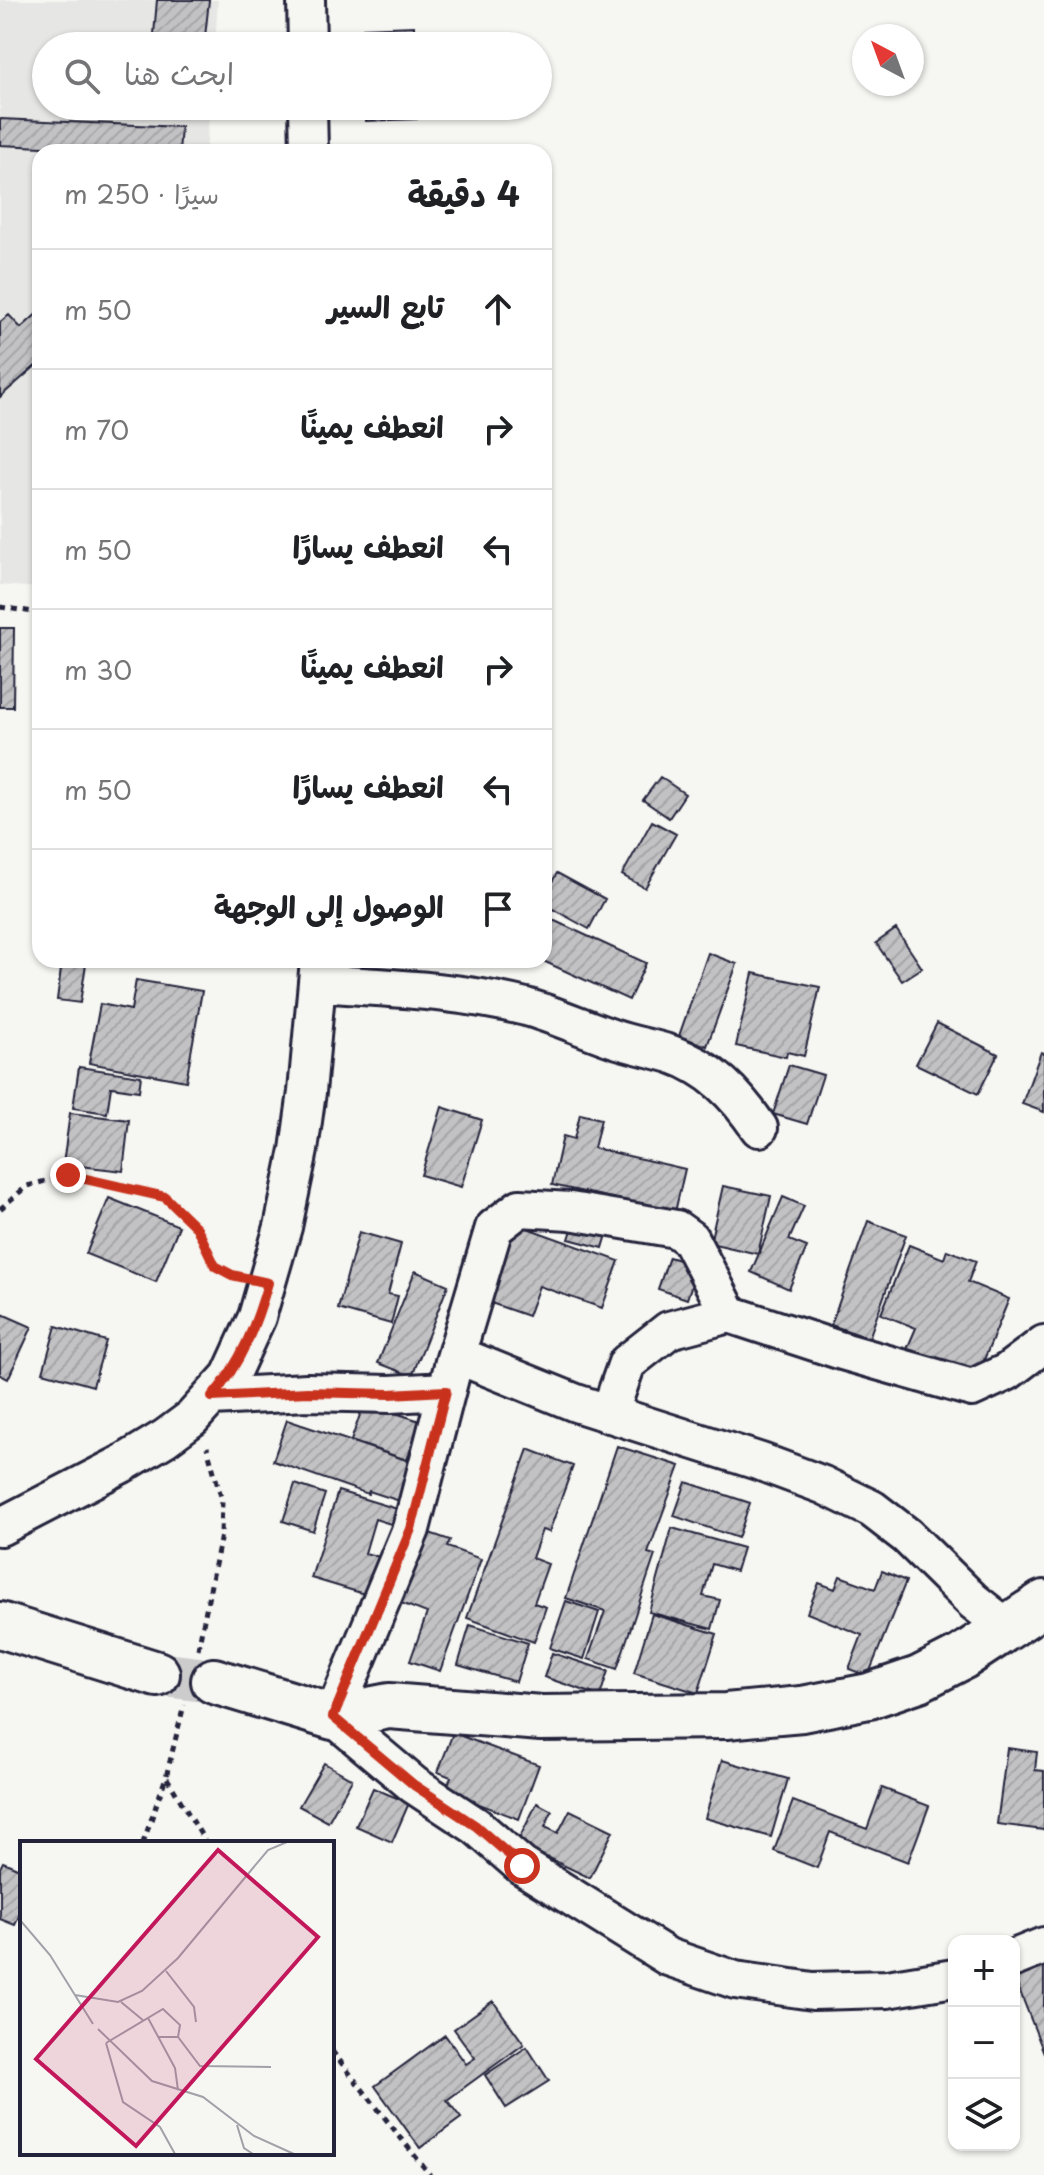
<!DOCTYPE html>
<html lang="ar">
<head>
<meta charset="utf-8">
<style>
	body { margin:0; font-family:"Playpen Sans","Playpen Sans Arabic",sans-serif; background:#f6f6f6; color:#202124; direction:rtl }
	.controls { position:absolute; right:24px; bottom:24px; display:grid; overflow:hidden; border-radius:16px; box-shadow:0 2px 6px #0004 }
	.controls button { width:72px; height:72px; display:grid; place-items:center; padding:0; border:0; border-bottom:2px solid #e0e0e0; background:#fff; color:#202124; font:40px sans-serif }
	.compass { position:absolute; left:852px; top:24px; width:72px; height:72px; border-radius:50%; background:#fff; box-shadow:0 2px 6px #0004; rotate:319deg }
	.stop { position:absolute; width:24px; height:24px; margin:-18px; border:6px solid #c8321e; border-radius:50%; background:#fff }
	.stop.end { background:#c8321e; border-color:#fff; box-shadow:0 2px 8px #0008 }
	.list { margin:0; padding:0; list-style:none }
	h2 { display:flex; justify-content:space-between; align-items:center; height:104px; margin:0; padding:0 32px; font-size:34px }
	h2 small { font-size:26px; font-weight:400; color:#757577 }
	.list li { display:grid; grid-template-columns:52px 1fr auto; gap:24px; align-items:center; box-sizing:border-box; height:120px; padding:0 32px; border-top:2px solid #e0e0e0 }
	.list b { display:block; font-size:30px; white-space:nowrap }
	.list em { font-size:26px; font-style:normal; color:#757577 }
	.icon { flex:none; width:44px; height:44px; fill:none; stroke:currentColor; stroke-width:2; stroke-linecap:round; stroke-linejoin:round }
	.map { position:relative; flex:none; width:1044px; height:2175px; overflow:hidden; direction:ltr }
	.search { position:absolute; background:#fff; box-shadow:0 2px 6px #0004; left:32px; top:32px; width:520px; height:88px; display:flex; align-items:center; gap:20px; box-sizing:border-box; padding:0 28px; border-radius:44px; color:#757577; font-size:30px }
	.panel { position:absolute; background:#fff; box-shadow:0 2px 6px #0004; left:32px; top:144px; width:520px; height:824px; border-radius:24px; direction:rtl }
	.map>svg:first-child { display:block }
</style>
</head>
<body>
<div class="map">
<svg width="1044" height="2175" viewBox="0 0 1044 2175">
	<defs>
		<pattern id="building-hatch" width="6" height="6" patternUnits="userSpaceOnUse" patternTransform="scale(2)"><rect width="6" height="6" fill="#c2c2c4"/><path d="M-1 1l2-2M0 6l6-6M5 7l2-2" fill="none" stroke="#a6a6a9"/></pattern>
	</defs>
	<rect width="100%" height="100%" fill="#f6f6f2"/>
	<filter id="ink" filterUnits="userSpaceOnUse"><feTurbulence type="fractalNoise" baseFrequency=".0125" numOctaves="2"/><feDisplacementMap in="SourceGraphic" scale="16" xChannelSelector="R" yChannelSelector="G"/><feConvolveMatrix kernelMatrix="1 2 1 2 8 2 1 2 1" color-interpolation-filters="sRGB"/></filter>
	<g filter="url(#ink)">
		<!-- built -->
		<path fill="#e6e6e4" d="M0,0H218L215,46H46V106H210L206,152H40V588L0,585Z"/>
		<!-- building -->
		<path fill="url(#building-hatch)" stroke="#22223b" stroke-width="2" d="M157,0H209L204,46H153Z
			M414,26V46H364L363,28Z
			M366,106H416L417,119L366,121Z
			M0,119L181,127L179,152H64V148L0,145Z
			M40,311V362L0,397V322L9,315L21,328Z
			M0,628H14L13,707H0Z
			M660,777L685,794L669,818L643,800Z
			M652,821L676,834L645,888L622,875Z
			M557,873L605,899L589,929L544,904V896Z
			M544,916L646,963L629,1000L541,960H544Z
			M896,929L922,968L902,981L876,943Z
			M708,953L737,964L707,1046L679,1036Z
			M62,961L86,964L80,1003L57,1000Z
			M753,973L820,987L804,1056L787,1052L786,1057L736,1046Z
			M136,980L202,991L186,1081L89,1063L100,1004L131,1010Z
			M937,1023L998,1054L978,1094L916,1064Z
			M1041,1052L1044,1053V1112L1022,1104Z
			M789,1065L823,1075L807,1124L773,1114Z
			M79,1067L141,1076L139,1091L111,1087L107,1113L73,1108Z
			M442,1107L482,1120L461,1187L421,1175Z
			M70,1113L129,1120L123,1171L63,1164Z
			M580,1114L601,1119L594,1148L685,1169L675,1212L552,1185L563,1136L574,1139Z
			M723,1186L771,1196L758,1254L710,1243Z
			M783,1197L804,1206L789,1240L807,1247L789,1289L751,1272Z
			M109,1198L179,1226L156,1282L86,1254Z
			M576,1218L609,1228L603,1248L569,1239Z
			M868,1221L906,1235L869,1338L831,1325Z
			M513,1223L619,1261L602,1308L539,1286L528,1316L485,1301Z
			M359,1232L401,1244L388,1294L398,1296L391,1324L338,1309Z
			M909,1245L944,1259L947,1250L976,1261L968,1282L1009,1299L977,1377L907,1349L916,1328L881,1314Z
			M669,1257L698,1266L687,1299L658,1289Z
			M415,1271L448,1285L412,1376L378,1363Z
			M0,1313L32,1327L8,1379L0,1375Z
			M56,1326L106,1341L93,1386L43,1372Z
			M364,1403L420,1421L407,1460L351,1441Z
			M287,1420L415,1463L412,1505L369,1491L368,1494L273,1461Z
			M617,1446L680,1466L648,1553L655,1555L617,1669L588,1659L605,1611L566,1598Z
			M528,1449L573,1466L549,1532L542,1530L532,1558L548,1564L534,1603L546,1607L534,1642L467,1618Z
			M686,1482L750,1503L738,1538L674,1516Z
			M295,1484L325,1494L313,1531L283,1521Z
			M338,1491L404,1511L400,1527L375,1519L365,1553L383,1558L371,1596L311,1578Z
			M672,1528L743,1548L736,1571L712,1564L703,1596L720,1600L712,1629L649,1612Z
			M418,1529L450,1540L447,1547L481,1559L440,1671L410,1661L427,1613L393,1600Z
			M882,1571L906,1581L868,1676L849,1669L862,1635L807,1613L819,1583L835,1589L840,1576L875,1589Z
			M566,1601L599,1612L584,1659L550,1648Z
			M652,1614L717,1634L698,1693L634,1673Z
			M470,1625L528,1643L516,1682L458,1665Z
			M552,1653L608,1671L600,1696L544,1677Z
			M453,1733L539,1765L519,1819L445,1791L451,1777L438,1772Z
			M1007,1748L1037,1752L1035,1770L1044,1771V1830L997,1824Z
			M722,1760L788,1779L771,1837L705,1818Z
			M324,1763L352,1779L328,1822L299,1806Z
			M373,1788L409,1803L392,1842L356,1826Z
			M882,1788L929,1806L908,1862L830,1832L817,1868L774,1851L793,1801L867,1829Z
			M537,1803L552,1811L545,1827L558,1833L570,1810L613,1831L590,1878L517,1843Z
			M3,1862L22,1870V1909L15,1925L0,1919V1868Z
			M1044,1962V2053L1014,1976V1974Z
			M493,2001L524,2044L447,2100L461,2118L420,2148L375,2086L445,2035L466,2064L475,2058L454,2029Z
			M527,2047L549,2081L506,2108L485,2075Z"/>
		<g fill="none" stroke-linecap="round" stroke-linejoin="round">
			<!-- tertiary-tunnel -->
			<path stroke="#cccccd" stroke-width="44" stroke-dasharray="44 22" stroke-linecap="butt" d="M157,1674L214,1681"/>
			<defs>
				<path id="minor" d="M306,0L307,46
					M308,106L309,152
					M319,983C387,988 458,990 526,1007C555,1015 583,1028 612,1038C632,1045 652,1048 671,1054C711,1068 736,1094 759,1128
					M729,1314L690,1239L676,1229L570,1211L520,1208L494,1228L454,1362L411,1529L333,1717L414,1785L476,1826L522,1866L668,1957L735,1980L813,1991L887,1989L954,1978
					M457,1355L576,1403L761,1462L823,1485L872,1509L907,1536L973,1601L1006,1627
					M212,1397L307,1392L390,1394L446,1391
					M609,1414L627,1363L669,1330L729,1314L842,1351L972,1388L1007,1372L1044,1344
					M0,1527L122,1464L165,1438L192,1418L230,1376L257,1317L283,1227L299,1150L307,1092L319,960
					M1014,1958L1044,1946"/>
				<path id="tertiary" d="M0,1625L157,1674
					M214,1681L333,1717L389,1706L541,1718L726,1716L802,1709L869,1696L919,1679L962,1657L1044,1603"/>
			</defs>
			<!-- minor casing -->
			<use href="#minor" stroke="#22223b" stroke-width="42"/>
			<!-- tertiary casing -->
			<use href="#tertiary" stroke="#22223b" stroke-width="50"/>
			<!-- path -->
			<path stroke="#22223b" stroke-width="5" stroke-dasharray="6 6" stroke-linecap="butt" d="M0,607L40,613
				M0,1209L27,1186L68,1175L165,1197L197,1228L215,1266L235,1275
				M198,1649L221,1535L222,1500L207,1447
				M167,1778L206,1843
				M143,1843L166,1777L184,1705
				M332,2051L430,2175"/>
			<!-- minor -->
			<use href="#minor" stroke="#f6f6f2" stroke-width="36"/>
			<!-- tertiary -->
			<use href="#tertiary" stroke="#f6f6f2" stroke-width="44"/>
		</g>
	</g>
	<g fill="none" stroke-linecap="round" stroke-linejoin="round" filter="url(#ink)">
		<!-- route -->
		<path stroke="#c8321e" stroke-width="10" d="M68,1175L165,1197L197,1228L215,1266L232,1275L268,1283C256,1325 241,1363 212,1397L307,1392L390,1394L446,1391L411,1529L333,1717L414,1785L476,1826L522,1866"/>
	</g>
	<!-- overview -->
	<g transform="translate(20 1841)">
		<rect width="314" height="314" fill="#f6f6f2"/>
		<path fill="none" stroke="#a1a1a9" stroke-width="2" d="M0,79L30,114L73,183M146,130L174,166L176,181M55,154L98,161L122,150L158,117L248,9L267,1M101,161L124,180M128,177L155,227L158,249M78,188L132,240L183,256L234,295L274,313M138,196H158L180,225L251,226M86,202L103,261L140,286L155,313M86,202L143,168L160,184L158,196M217,284L224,307L233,313"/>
		<path fill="#c2185b" fill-opacity="0.15" stroke="#c2185b" stroke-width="4" d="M198,9L298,96L116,305L16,218Z"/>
		<rect width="314" height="314" fill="none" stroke="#22223b" stroke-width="4"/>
	</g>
</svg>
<div class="controls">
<button>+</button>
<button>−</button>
<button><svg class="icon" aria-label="layers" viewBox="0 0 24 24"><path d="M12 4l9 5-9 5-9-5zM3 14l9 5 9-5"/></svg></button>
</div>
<svg class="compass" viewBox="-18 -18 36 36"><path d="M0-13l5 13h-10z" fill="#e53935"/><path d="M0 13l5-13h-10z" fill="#757577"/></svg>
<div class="stop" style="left:522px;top:1866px"></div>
<div class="stop end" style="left:68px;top:1175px"></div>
<div class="search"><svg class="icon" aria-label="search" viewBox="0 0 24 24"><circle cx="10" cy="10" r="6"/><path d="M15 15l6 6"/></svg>ابحث هنا</div>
<section class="panel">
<h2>4 دقيقة<small>سيرًا · 250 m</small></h2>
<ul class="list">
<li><svg class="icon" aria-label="ahead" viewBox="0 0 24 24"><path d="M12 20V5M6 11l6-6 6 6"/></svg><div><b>تابع السير</b></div><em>50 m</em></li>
<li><svg class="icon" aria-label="right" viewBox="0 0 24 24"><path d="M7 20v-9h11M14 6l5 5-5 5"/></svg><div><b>انعطف يمينًا</b></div><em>70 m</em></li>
<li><svg class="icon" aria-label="left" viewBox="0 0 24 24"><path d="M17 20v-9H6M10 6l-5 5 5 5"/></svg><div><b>انعطف يسارًا</b></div><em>50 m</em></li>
<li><svg class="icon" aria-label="right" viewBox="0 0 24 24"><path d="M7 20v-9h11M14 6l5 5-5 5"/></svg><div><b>انعطف يمينًا</b></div><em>30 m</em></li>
<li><svg class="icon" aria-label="left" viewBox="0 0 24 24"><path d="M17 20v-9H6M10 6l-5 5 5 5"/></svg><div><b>انعطف يسارًا</b></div><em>50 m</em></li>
<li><svg class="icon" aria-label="arrive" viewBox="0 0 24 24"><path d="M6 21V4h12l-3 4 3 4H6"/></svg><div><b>الوصول إلى الوجهة</b></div></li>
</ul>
</section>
</div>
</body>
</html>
